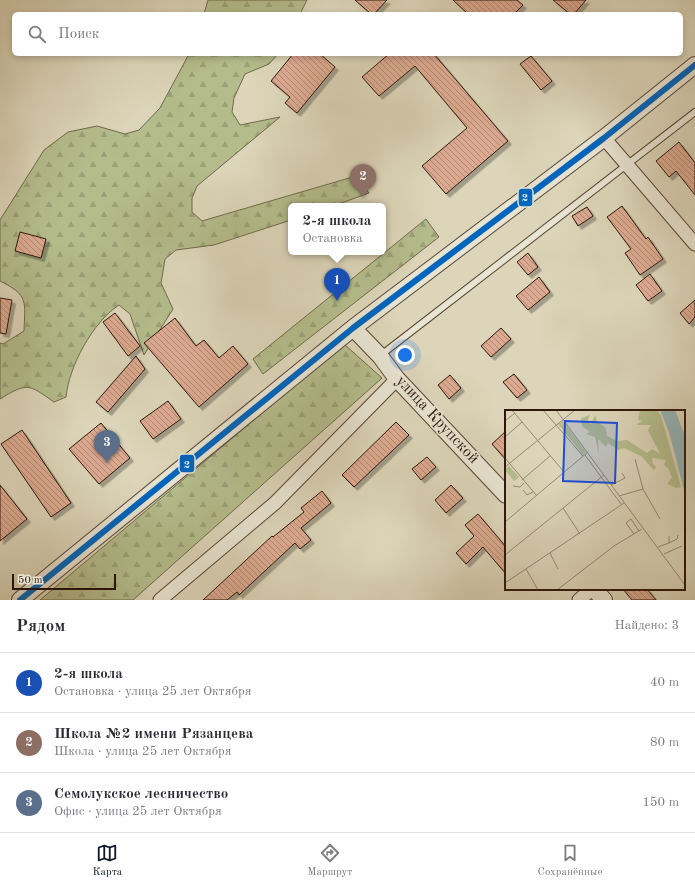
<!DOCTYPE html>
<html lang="ru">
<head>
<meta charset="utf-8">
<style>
	body { margin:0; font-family:"Old Standard TT",serif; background:#f2f2f3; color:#2b2b33 }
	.scale { position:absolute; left:12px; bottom:10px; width:104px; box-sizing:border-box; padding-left:4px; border:2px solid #2d170a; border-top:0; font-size:11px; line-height:14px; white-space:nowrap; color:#2d170a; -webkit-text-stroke:3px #e8e4d2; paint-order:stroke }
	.you { position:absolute; left:405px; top:355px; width:14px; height:14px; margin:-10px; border:3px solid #fff; border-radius:50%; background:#1a73e8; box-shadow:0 0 0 6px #1a73e833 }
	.badge { display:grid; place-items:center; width:26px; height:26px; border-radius:50%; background:#111827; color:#fff; font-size:13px; font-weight:700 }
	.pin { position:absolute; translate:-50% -33px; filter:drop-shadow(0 1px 2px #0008) }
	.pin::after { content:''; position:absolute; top:21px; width:14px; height:12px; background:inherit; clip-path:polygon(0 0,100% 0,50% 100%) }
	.popup { position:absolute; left:288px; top:203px; width:98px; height:52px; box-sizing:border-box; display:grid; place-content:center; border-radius:6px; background:#fff; filter:drop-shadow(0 1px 3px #0005); font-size:13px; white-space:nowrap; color:#7c7c81 }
	.popup b { font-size:15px; color:#2b2b33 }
	.popup::after { content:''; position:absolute; left:50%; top:100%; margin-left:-8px; border:8px solid transparent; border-top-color:#fff }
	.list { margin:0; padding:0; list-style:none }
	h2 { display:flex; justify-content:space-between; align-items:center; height:52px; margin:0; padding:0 16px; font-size:17px }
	h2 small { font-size:13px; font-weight:400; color:#7c7c81 }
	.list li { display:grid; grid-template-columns:26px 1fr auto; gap:12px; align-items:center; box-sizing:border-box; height:60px; padding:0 16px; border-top:1px solid #e1e1e2 }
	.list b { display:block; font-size:15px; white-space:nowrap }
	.list p { margin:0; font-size:13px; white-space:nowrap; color:#7c7c81 }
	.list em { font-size:13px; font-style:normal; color:#7c7c81 }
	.icon { flex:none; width:22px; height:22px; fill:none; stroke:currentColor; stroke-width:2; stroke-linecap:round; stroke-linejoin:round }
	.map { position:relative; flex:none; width:695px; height:600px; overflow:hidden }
	.search { position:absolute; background:#fff; box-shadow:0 2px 6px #0003; left:12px; right:12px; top:12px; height:44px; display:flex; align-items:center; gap:10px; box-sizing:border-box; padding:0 14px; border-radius:6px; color:#7c7c81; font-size:15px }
	.sheet { height:232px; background:#fff }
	nav { display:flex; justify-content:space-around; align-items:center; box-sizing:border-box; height:56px; border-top:1px solid #e1e1e2; background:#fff; font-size:11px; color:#7c7c81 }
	nav a { display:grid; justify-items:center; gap:2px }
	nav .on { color:#111827 }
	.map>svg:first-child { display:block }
</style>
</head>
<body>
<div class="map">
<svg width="695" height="600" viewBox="0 0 695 600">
	<defs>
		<pattern id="forest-firs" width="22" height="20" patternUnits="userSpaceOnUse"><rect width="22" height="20" fill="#b4bc8c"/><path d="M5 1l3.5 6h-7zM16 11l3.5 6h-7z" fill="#9ba177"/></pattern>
		<pattern id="building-back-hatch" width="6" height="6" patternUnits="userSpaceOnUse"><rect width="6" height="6" fill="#dcaa91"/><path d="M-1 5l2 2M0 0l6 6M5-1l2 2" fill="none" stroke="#b38975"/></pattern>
		<filter id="shadow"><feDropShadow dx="3.5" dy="3.5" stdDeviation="0" flood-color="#0004"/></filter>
	</defs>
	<rect width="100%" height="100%" fill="#dcd5b9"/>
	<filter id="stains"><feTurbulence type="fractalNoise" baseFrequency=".005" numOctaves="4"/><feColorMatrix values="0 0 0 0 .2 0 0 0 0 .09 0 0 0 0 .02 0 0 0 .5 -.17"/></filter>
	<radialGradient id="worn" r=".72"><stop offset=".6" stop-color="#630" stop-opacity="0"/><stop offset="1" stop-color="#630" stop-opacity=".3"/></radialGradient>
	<!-- forest -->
	<path fill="url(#forest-firs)" stroke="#706a4b" d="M208,0H307L300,14H204Z
		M189,54H278L269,64L245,74L234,98L232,112L240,125L280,117L197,186L192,198V212L202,221L356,176L369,193L333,206H291V220L214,245L176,250L165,259L161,283L173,309L144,355L130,314L119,305C93,322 69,366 66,397L54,402C28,384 28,382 0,399V343L3,344L24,331C25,302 29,295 0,281V220L44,150L68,132L97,126L125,134L139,130L160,108Z
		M426,219L439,237L263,374L253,359Z
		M344,344L382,378L133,600H40Z"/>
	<!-- building -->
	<path fill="url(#building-back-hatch)" stroke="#2d170a" filter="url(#shadow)" d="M355,0H387L374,14H371Z
		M453,0H517L523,5L514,14H468Z
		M553,0H586L574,14H570Z
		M293,54H320L335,67L297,113L285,103L290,97L271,81Z
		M389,54H434L508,141L446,194L422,166L467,128L415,66L379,96L362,77Z
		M531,56L552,81L541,90L520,64Z
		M679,142L695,163V195L676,171L669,177L656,161Z
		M622,206L646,239L648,237L663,259L640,275L625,253L631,249L607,217Z
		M587,207L593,216L578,226L572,216Z
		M20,232L46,239L41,258L15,251Z
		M528,253L538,267L528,275L517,262Z
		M650,274L662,291L648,301L636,285Z
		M539,277L550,292L528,310L516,296Z
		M0,298L12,300L6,334L0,333Z
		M695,300V317L689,324L680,313Z
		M115,313L140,346L128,356L103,322Z
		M175,318L196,346L204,340L219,358L233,346L248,364L199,407L144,343Z
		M501,328L511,339L491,357L481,346Z
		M136,356L145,369L108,412L96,402Z
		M514,374L527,390L517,398L503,382Z
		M450,375L461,388L449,399L438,385Z
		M168,401L181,419L153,439L140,421Z
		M396,422L409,435L354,487L342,475Z
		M101,423L130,458L99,484L69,449Z
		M22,430L71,503L51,517L1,444Z
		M506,431V460L492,444Z
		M427,457L436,467L421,480L412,469Z
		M0,485L27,519L0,541Z
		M451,485L463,498L446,513L435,500Z
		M322,491L331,503L301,528L311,540L300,549L295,543L239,595L237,592L227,600H203L272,536L273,537L304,512L301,508Z
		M478,514L506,547V574L483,547L466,564L456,553L474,536L465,525Z
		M623,589H647L656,600H632Z"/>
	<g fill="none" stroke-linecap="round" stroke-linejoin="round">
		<defs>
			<path id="service" d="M381,355L695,112"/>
			<path id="minor" d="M604,138L695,244
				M160,600L275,503L397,379
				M579,600L592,589"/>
			<path id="tertiary" d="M353,328L380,356L397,379L506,495
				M594,589L604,600
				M20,600L353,328L604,138L695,65"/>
		</defs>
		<!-- service casing -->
		<use href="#service" stroke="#594636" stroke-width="8"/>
		<!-- minor casing -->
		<use href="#minor" stroke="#594636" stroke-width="15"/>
		<!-- tertiary casing -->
		<use href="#tertiary" stroke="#594636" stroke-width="18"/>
		<!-- service -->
		<use href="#service" stroke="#e8e4d2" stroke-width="6"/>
		<!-- minor -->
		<use href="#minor" stroke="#e8e4d2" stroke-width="13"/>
		<!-- tertiary -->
		<use href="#tertiary" stroke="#e8e4d2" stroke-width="16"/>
		<defs>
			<path id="bus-1" d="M20,600L353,328L604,138L695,65"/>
		</defs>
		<!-- bus-1 casing -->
		<use href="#bus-1" stroke="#e8e4d2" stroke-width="9"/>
		<!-- bus-1 -->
		<use href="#bus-1" stroke="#0065bd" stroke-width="6"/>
	</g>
	<g text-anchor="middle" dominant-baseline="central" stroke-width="3.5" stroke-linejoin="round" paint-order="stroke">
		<!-- street labels -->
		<g font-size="16" fill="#2d170a" stroke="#e8e4d2">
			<text transform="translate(437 420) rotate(47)">улица Крупской</text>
		</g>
	</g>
	<!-- overview -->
	<g transform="translate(505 410)">
		<rect width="180" height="180" fill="#dcd5b9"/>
		<path d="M135,0H152L156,6L176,77L171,78L162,74L167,67L163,58L159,55L161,50L147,48L148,54L151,57L149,60L136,46L119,38L113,40L103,33L101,37L93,29L94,44L90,27L81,24L85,22L77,16L76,8L85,5L82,12L86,14L90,5L92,11L101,18L102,26L112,31L122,30L142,43L147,39L155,44L143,20L146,15H131L137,11L133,10ZM58,11L81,42L78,45L53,14Z" fill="#b4bc8c"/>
		<path d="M4,56L14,67L9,71L0,60Z" fill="#b4bc8c"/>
		<path d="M155,0H170L180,26V84L164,22Z" fill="#96b6b9"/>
		<path fill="none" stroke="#968973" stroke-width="1" d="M7,0L59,62M38,0L78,46M51,0L180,175M0,11L10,3M0,27L17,12M80,45L116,94M0,48L32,86M130,49L138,79L155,109M0,57L70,0M17,70L45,46M106,75L120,68L117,63M8,76L15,77L19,73M18,80L22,85L28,82M114,86L138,79M58,98L75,124M0,112L83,42M129,124L121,113L126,109L134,121M164,133L172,129L173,125M153,137L164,133V126M45,143L53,159M159,144L177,136M0,145L99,65M21,159L33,180M0,173L119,93M52,180L109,136L137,119"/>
		<path fill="#1d4ed8" fill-opacity="0.15" stroke="#1d4ed8" stroke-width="2" d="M60,11L112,13L110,73L58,71Z"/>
		<rect width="180" height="180" fill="none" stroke="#2d170a" stroke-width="2"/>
	</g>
	<g stroke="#e8e4d2" stroke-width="1.5">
		<rect x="518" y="188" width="15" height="19" rx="4" fill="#0065bd"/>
		<rect x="179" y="454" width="16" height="19" rx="4" fill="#0065bd"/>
	</g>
	<g font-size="11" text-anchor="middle" font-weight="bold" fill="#fff">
		<text x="525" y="201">2</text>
		<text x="187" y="468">2</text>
	</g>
	<rect width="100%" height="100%" filter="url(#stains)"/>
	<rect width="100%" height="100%" fill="url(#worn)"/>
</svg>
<div class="scale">50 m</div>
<div class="you"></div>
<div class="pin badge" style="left:337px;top:301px;background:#1a4fb4">1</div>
<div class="popup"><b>2-я школа</b>Остановка</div>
<div class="pin badge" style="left:363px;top:197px;background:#8d6e63">2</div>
<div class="pin badge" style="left:107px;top:463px;background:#5c6f8a">3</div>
<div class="search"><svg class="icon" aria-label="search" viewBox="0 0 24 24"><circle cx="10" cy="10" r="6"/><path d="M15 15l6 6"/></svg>Поиск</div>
</div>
<section class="sheet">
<h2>Рядом<small>Найдено: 3</small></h2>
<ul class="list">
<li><span class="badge" style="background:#1a4fb4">1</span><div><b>2-я школа</b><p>Остановка · улица 25 лет Октября</p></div><em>40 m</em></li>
<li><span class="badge" style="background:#8d6e63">2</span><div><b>Школа №2 имени Рязанцева</b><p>Школа · улица 25 лет Октября</p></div><em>80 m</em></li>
<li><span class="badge" style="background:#5c6f8a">3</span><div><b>Семолукское лесничество</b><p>Офис · улица 25 лет Октября</p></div><em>150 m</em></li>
</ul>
</section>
<nav>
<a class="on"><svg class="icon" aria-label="map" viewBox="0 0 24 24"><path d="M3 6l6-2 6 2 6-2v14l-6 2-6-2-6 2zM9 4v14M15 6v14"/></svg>Карта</a>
<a><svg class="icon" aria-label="directions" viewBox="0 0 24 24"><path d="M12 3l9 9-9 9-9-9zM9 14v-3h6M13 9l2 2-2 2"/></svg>Маршрут</a>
<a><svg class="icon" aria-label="saved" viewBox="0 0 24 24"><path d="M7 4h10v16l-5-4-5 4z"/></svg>Сохранённые</a>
</nav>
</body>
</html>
